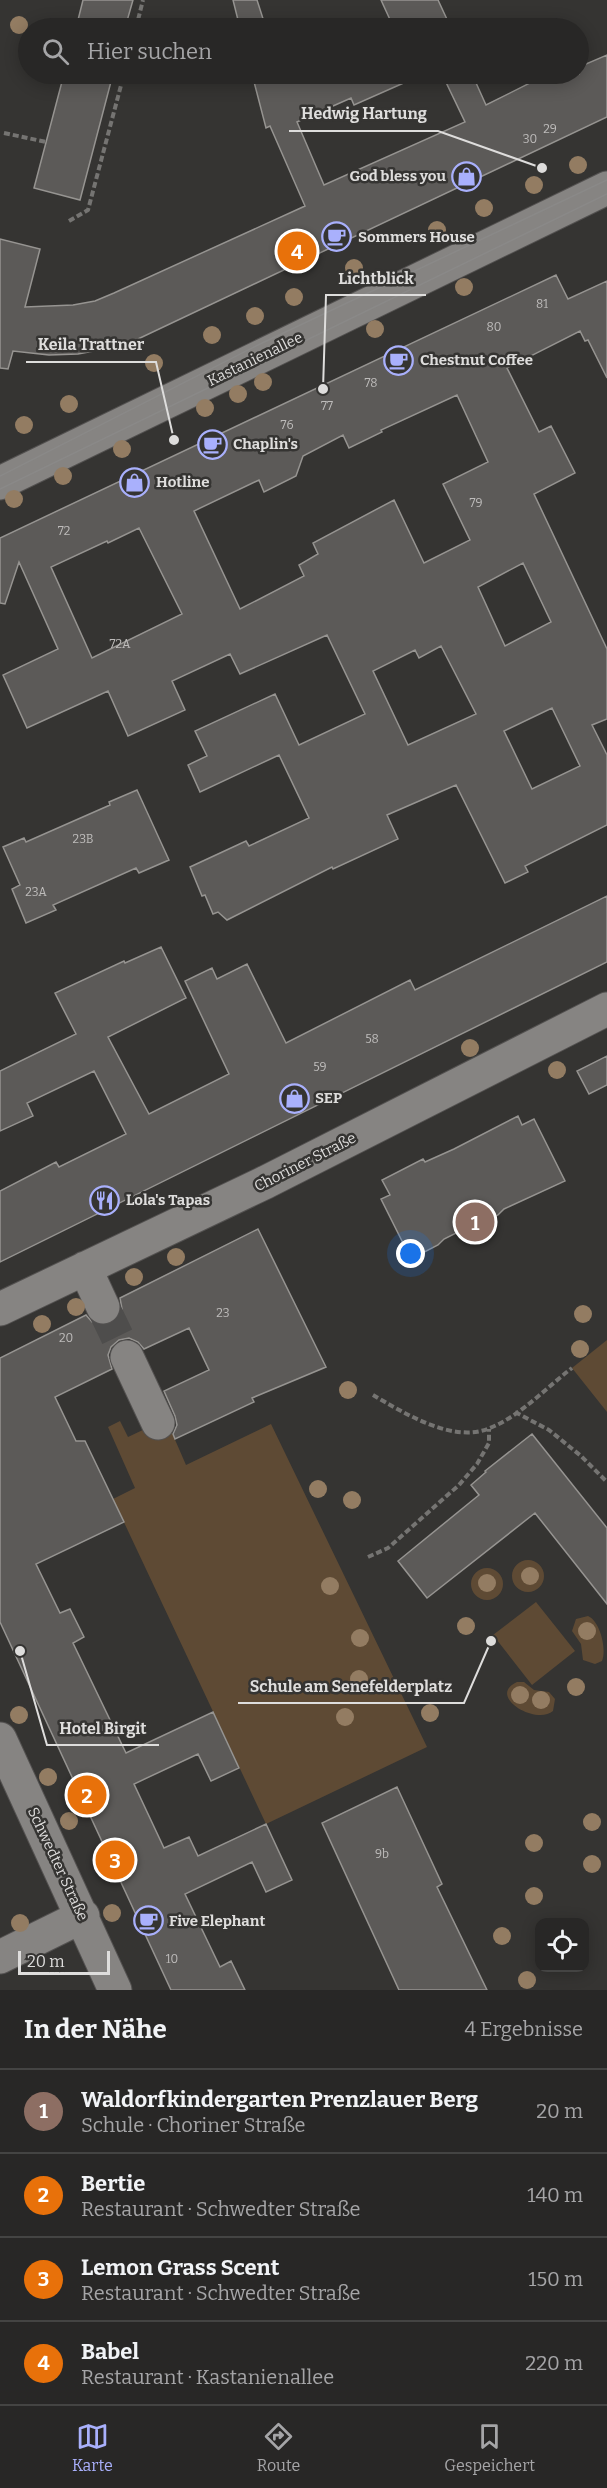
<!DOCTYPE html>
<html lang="de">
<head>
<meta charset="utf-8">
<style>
	body { margin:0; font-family:Bitter,serif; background:#343332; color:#f1f3f6 }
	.controls { position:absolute; right:18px; bottom:18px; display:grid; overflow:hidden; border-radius:12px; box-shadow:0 3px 15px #0003 }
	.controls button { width:54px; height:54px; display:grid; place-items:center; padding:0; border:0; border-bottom:2px solid #444443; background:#282726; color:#f1f3f6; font:30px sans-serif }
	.scale { position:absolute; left:18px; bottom:15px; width:92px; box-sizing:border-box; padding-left:6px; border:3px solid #dedddc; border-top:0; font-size:16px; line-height:21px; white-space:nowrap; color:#dedddc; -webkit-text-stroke:4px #353432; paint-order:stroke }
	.you { position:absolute; left:411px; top:1254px; width:21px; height:21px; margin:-15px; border:4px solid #fff; border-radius:50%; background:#1a73e8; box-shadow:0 0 0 9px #1a73e833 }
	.badge { display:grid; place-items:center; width:39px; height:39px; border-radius:50%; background:#a9b0fc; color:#fff; font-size:20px; font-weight:700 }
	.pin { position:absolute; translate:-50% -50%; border:3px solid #fff; box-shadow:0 2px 6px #0006 }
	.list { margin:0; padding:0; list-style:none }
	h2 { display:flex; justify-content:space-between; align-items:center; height:78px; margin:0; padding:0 24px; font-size:26px }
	h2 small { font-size:20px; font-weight:400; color:#a5a5a7 }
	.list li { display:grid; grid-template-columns:39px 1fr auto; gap:18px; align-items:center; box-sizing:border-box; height:84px; padding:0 24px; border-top:2px solid #444443 }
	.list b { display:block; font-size:22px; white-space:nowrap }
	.list p { margin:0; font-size:20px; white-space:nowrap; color:#a5a5a7 }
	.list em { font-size:20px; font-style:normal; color:#a5a5a7 }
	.icon { flex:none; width:33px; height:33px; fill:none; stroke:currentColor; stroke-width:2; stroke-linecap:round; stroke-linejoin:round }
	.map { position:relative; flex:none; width:607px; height:1990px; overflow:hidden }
	.search { position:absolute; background:#282726; box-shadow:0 3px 15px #0003; left:18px; right:18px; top:18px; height:66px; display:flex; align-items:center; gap:15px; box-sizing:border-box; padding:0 21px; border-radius:33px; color:#a5a5a7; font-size:22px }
	.sheet { height:414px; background:#282726 }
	nav { display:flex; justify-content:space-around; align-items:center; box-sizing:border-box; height:84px; border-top:2px solid #444443; background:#282726; font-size:16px; color:#a5a5a7 }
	nav a { display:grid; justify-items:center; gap:3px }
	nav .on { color:#a9b0fc }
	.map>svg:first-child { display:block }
</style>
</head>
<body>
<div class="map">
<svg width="607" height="1990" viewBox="0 0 607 1990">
	<rect width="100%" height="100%" fill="#353432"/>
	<!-- green -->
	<path fill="#5e4a34" d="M607,1340V1412L572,1368Z
		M166,1419L186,1465L271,1424L427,1747L266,1824L113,1499L135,1488L108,1427L120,1421L128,1437Z
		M512 1576a16 16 0 1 1 32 0a16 16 0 1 1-32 0Z
		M471 1584a16 16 0 1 1 32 0a16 16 0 1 1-32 0Z
		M536,1602L575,1651L532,1685L493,1635Z
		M588,1616C600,1621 607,1649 602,1661L595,1664L583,1660L581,1644L572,1631L576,1619Z
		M517,1682H524L534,1690L549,1692L555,1699L553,1711C536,1726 486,1696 517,1682Z"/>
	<!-- building -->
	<path fill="#5c5a58" stroke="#969491" stroke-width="1.5" fill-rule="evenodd" d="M83,0H133L125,28H76Z
		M233,0H257L266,28H240Z
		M381,0H438L451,28H383L392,24Z
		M607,55V117L138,339L115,347L78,354L49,355L13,351L8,369L0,368V239L40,249L25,307L73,305L95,301L114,293L305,206L270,126L266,128L252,74H279L278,77L285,74H424L354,105L351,98L297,122L324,185L465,122L442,74H472L486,105L532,82L529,74H579V67Z
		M64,74H113L80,200L34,188Z
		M556,275L568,299L607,281V378L588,340L585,341L580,331L507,368L539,432L551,426L575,473L534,494L607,649V719L592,725L607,755V825L525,866L528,872L505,883L456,785L387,815L398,839L333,869L332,867L227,920L218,912L213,914L205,895L202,896L190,867L246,841L249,846L309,818L279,755L200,792L188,765L207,756L195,731L275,694L299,745L365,714L327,635L240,674L230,654L172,681L185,710L128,736L108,691L27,728L3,675L58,649L19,562L5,604L0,603V538ZM457,395L488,462L443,484L470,540L424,563L394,500L313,543L318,554L299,565L304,576L240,609L194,511L259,480L264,492L296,476L303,456L343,435L349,448L382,432L381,430ZM139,528L182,614L92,658L51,567L107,541L108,543ZM523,563L551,622L505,646L478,587ZM441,646L476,714L408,745L373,671L415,650L419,658ZM552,708L580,766L532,789L504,731Z
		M137,790L169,860L139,873L136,868L53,905L56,910L26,923L12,889L20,885L3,847L24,838L26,842L110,805L109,802Z
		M607,896V962L0,1262V1191L56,1162L59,1167L126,1134L94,1071L27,1103L33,1116L0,1131V1071L76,1034L55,993L124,961L125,963L161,947L186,998L108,1037L149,1114L229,1074L185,981L212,968L217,979L247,964L286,1043L410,980L415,990Z
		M607,1056V1085L589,1094L577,1071Z
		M518,1116L522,1125L534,1119L565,1181L504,1209L498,1215L478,1225L470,1226L444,1239L438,1245L411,1259L381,1199L390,1195L382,1180L423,1159L425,1162L454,1149Z
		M258,1229L326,1367L252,1398L254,1402L175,1439L173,1434L177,1425L175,1416L164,1391L209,1370L189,1328L144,1349L138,1342L129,1338L119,1340L111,1347L108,1355L112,1369L55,1397L76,1441H85L124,1522L36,1564L60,1613L70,1609L84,1637L73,1643L126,1753L213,1712L239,1768L211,1781L198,1754L134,1784L164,1848L189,1837L198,1856L266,1824L292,1880L266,1892L252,1862L185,1894L220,1967L231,1961L245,1990H171L0,1622V1358L86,1315L92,1322L101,1326L111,1324L119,1317L122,1309L120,1298Z
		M532,1434L607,1528V1604L535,1513L427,1598L398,1561L479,1495L471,1485L486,1472L485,1471Z
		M397,1787L442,1884L437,1887L487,1990H399L322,1823Z"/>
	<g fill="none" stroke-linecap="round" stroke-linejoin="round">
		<!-- minor-tunnel -->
		<path stroke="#4e4d4c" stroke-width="33" stroke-dasharray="33 16" stroke-linecap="butt" d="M103,1307L127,1357"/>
		<defs>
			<path id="minor" d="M0,483L607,188
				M85,1268L103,1307
				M0,1309L266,1182L607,1009
				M127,1357L158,1423
				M0,1739L115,1990
				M0,1957L83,1916"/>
		</defs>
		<!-- minor casing -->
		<use href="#minor" stroke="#535150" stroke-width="35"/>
		<!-- path -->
		<path stroke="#757472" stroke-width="4" stroke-dasharray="6 3" stroke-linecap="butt" d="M136,28L143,0
			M25,53L28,54
			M4,133L46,142
			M69,221L88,210L124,74
			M373,1395C404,1413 453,1444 490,1428C520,1416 546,1388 572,1368
			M515,1412L549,1430L581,1456L607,1482
			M368,1557L388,1548L459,1485L477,1464L489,1443V1429"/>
		<!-- minor -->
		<use href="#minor" stroke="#868482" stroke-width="33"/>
		<!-- tram -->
		<path stroke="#8a8988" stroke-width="1.5" d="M0,476L258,345L607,180
			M0,489L607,194"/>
	</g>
	<!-- trees -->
	<g fill="#937c62">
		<circle cx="19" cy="25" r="9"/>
		<circle cx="578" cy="165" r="9"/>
		<circle cx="534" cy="185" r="9"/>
		<circle cx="484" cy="208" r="9"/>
		<circle cx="437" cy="230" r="9"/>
		<circle cx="354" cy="268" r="9"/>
		<circle cx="464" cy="287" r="9"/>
		<circle cx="294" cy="297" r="9"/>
		<circle cx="255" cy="316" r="9"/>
		<circle cx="375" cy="329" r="9"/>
		<circle cx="212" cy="335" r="9"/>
		<circle cx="154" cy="363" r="9"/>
		<circle cx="263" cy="382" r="9"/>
		<circle cx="238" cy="394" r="9"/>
		<circle cx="69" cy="404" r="9"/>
		<circle cx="205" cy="408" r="9"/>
		<circle cx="24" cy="425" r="9"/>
		<circle cx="122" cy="449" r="9"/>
		<circle cx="63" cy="476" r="9"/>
		<circle cx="14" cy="499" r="9"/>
		<circle cx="470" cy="1048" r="9"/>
		<circle cx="557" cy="1070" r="9"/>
		<circle cx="176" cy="1257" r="9"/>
		<circle cx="134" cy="1277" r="9"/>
		<circle cx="76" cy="1307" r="9"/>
		<circle cx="583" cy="1314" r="9"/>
		<circle cx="42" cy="1324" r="9"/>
		<circle cx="580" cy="1349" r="9"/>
		<circle cx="348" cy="1390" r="9"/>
		<circle cx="318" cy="1489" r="9"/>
		<circle cx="352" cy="1500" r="9"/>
		<circle cx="530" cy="1576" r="9"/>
		<circle cx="487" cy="1583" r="9"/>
		<circle cx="330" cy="1586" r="9"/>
		<circle cx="466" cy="1626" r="9"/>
		<circle cx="587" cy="1631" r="9"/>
		<circle cx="360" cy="1638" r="9"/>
		<circle cx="359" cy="1679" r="9"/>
		<circle cx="576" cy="1687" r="9"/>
		<circle cx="520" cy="1695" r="9"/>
		<circle cx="541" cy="1700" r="9"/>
		<circle cx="430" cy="1713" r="9"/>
		<circle cx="19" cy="1715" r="9"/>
		<circle cx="345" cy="1717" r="9"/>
		<circle cx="48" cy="1777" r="9"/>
		<circle cx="69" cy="1821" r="9"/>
		<circle cx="592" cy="1822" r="9"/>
		<circle cx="534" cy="1843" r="9"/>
		<circle cx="592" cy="1864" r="9"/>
		<circle cx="534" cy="1896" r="9"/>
		<circle cx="112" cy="1913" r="9"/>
		<circle cx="20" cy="1923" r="9"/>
		<circle cx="502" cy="1936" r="9"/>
		<circle cx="527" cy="1980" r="9"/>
	</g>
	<!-- icons -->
	<defs>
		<symbol id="shop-ring" viewBox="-11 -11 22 22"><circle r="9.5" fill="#353432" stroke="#a9b0fc" stroke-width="1.5"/><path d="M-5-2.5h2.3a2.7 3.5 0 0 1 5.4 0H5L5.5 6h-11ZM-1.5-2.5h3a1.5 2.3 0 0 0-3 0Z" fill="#a9b0fc"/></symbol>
		<symbol id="cafe-ring" viewBox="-11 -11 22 22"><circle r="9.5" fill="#353432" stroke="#a9b0fc" stroke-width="1.5"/><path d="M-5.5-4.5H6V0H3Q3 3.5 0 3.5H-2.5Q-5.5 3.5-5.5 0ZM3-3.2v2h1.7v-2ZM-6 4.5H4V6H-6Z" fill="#a9b0fc"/></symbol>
		<symbol id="restaurant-ring" viewBox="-11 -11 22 22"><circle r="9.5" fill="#353432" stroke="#a9b0fc" stroke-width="1.5"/><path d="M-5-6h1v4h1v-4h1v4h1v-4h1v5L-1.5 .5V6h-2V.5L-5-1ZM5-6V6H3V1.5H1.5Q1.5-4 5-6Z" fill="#a9b0fc"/></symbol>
	</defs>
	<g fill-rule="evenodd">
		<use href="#shop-ring" x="450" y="160" width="33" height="33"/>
		<use href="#cafe-ring" x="320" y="220" width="33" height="33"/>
		<use href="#cafe-ring" x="382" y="344" width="33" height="33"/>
		<use href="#cafe-ring" x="196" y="428" width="33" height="33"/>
		<use href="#shop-ring" x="118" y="466" width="33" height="33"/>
		<use href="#shop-ring" x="278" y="1082" width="33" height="33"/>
		<use href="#restaurant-ring" x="88" y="1184" width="33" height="33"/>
		<use href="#cafe-ring" x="132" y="1904" width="33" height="33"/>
	</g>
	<g text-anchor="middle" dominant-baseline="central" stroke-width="5" stroke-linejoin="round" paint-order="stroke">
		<!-- number labels -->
		<g font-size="12" fill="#bebcbb">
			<text x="550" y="129">29</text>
			<text x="530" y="139">30</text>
			<text x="542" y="304">81</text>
			<text x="494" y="327">80</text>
			<text x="371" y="383">78</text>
			<text x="327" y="406">77</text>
			<text x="287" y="425">76</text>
			<text x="476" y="503">79</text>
			<text x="64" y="531">72</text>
			<text x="120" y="644">72A</text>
			<text x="83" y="839">23B</text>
			<text x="36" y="892">23A</text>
			<text x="372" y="1039">58</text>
			<text x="320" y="1067">59</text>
			<text x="223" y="1313">23</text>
			<text x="66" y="1338">20</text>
			<text x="382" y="1854">9b</text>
			<text x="172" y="1959">10</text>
		</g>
		<!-- poi labels -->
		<g font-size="15" font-weight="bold" fill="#dedddc" stroke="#353432" text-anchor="start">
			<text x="446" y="176" text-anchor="end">God bless you</text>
			<text x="358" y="237">Sommers House</text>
			<text x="420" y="360">Chestnut Coffee</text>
			<text x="233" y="444">Chaplin's</text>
			<text x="156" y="482">Hotline</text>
			<text x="315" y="1098">SEP</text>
			<text x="126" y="1200">Lola's Tapas</text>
			<text x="169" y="1921">Five Elephant</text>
		</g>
		<!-- street labels -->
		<g font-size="15" fill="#dedddc" stroke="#353432">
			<text transform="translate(255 359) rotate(-26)">Kastanienallee</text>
			<text transform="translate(305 1162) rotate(-27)">Choriner Straße</text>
			<text transform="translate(58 1864) rotate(65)">Schwedter Straße</text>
		</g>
	</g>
	<!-- callouts -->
	<path fill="none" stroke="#dedddc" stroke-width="2" d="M542 168L438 131H289M323 389L326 295H426M174 440L156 362H26M491 1641L464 1703H238M20 1651L47 1745H159"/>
	<g fill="#dedddc" stroke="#353432" stroke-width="2">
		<circle cx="542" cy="168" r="6"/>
		<circle cx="323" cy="389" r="6"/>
		<circle cx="174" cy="440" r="6"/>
		<circle cx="491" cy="1641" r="6"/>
		<circle cx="20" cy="1651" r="6"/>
	</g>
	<g font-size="16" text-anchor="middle" font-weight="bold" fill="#dedddc" stroke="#353432" stroke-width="5" stroke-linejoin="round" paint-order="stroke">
		<text x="364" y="119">Hedwig Hartung</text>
		<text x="376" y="284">Lichtblick</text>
		<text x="91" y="350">Keila Trattner</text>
		<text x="351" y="1692">Schule am Senefelderplatz</text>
		<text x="103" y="1734">Hotel Birgit</text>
	</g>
</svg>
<div class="controls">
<button><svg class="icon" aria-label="locate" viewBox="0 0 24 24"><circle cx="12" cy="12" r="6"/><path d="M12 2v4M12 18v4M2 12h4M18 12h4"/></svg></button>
</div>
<div class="scale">20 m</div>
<div class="you"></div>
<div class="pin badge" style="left:475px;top:1222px;background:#8d6e63">1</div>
<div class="pin badge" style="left:87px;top:1795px;background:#e8710a">2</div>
<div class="pin badge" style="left:115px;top:1860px;background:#e8710a">3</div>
<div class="pin badge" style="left:297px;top:251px;background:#e8710a">4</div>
<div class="search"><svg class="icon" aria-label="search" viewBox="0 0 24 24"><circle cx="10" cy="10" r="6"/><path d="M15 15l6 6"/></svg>Hier suchen</div>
</div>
<section class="sheet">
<h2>In der Nähe<small>4 Ergebnisse</small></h2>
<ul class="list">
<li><span class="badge" style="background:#8d6e63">1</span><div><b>Waldorfkindergarten Prenzlauer Berg</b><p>Schule · Choriner Straße</p></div><em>20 m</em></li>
<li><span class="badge" style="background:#e8710a">2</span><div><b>Bertie</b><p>Restaurant · Schwedter Straße</p></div><em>140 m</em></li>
<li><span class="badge" style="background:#e8710a">3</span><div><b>Lemon Grass Scent</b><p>Restaurant · Schwedter Straße</p></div><em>150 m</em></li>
<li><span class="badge" style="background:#e8710a">4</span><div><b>Babel</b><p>Restaurant · Kastanienallee</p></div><em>220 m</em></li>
</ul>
</section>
<nav>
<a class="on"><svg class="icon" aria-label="map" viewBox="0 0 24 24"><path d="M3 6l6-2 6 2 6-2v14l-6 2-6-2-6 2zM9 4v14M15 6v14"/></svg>Karte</a>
<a><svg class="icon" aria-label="directions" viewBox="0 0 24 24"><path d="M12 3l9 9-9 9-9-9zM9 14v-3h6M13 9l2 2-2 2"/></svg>Route</a>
<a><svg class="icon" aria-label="saved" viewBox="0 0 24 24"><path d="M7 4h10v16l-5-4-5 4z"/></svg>Gespeichert</a>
</nav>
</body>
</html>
